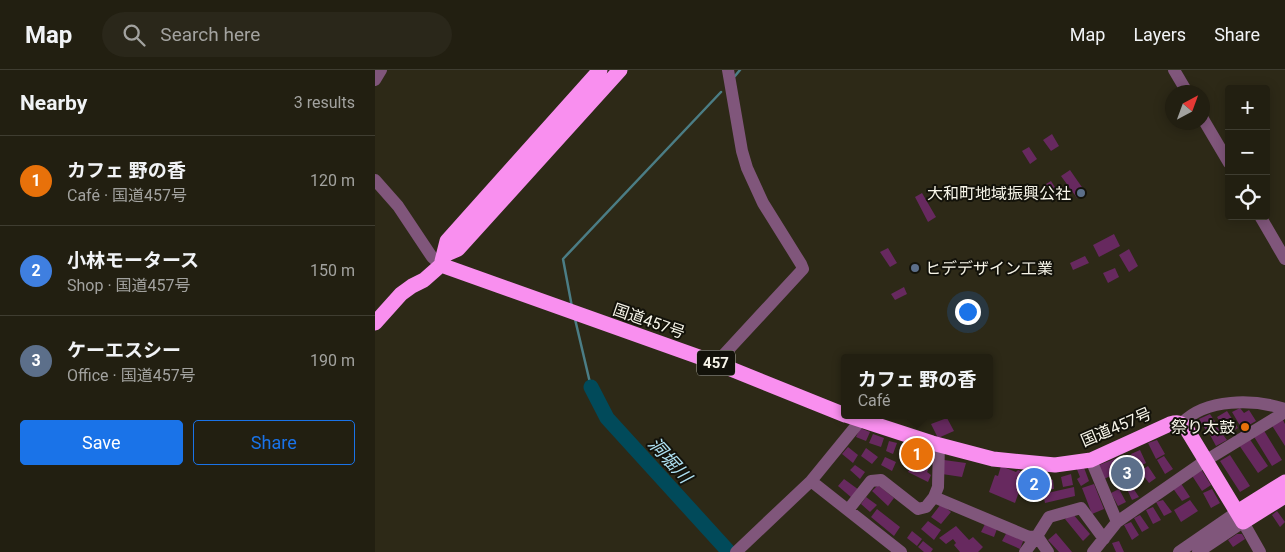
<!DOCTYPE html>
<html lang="en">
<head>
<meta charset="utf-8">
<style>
	body { margin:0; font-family:Roboto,"Noto Sans JP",sans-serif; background:#2a271a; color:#f1f3f6 }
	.controls { position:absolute; right:15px; top:15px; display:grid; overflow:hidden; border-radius:5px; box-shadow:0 2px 12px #0003 }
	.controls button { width:45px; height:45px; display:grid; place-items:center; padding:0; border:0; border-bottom:1px solid #3f3d31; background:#221f11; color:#f1f3f6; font:25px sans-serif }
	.compass { position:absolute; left:790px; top:15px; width:45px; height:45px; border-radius:50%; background:#221f11; box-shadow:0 2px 12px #0003; rotate:41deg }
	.you { position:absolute; left:592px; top:241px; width:18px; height:18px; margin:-12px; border:4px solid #fff; border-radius:50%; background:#1a73e8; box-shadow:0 0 0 8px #1a73e833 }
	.badge { display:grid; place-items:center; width:32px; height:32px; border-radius:50%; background:#1a73e8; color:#fff; font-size:16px; font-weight:700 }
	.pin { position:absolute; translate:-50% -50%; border:2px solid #fff; box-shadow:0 1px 5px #0006 }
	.popup { position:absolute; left:466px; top:284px; width:152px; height:65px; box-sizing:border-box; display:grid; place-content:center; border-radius:5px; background:#221f11; filter:drop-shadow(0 1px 4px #0005); font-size:16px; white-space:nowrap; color:#a2a29f }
	.popup b { font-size:19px; color:#f1f3f6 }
	.popup::after { content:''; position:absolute; left:50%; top:100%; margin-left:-10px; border:10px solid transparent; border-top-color:#221f11 }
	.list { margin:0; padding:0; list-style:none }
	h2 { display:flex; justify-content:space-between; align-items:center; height:65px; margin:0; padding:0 20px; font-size:21px }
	h2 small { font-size:16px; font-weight:400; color:#a2a29f }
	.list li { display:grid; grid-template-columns:32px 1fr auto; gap:15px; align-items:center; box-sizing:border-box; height:90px; padding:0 20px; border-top:1px solid #3f3d31 }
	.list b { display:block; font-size:19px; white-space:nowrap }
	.list p { margin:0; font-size:16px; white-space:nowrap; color:#a2a29f }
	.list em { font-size:16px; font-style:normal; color:#a2a29f }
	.actions { display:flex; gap:10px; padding:15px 20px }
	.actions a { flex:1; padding:11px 0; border:1px solid #1a73e8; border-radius:5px; text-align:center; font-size:18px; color:#1a73e8 }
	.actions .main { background:#1a73e8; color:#fff }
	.icon { flex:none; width:28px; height:28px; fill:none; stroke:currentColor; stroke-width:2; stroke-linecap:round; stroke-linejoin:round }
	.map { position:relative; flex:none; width:910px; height:482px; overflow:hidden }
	header { display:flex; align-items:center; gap:30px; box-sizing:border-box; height:70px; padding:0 25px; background:#221f11; border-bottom:1px solid #3f3d31 }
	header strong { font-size:24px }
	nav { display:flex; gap:28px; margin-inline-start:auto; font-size:18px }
	.search { width:350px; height:45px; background:#2a271a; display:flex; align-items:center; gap:12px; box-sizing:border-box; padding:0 18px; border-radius:28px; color:#a2a29f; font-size:19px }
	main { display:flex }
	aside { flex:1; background:#221f11 }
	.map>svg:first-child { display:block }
</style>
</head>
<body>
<header>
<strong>Map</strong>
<div class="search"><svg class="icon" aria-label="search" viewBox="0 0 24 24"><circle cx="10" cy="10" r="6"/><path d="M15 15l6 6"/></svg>Search here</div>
<nav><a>Map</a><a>Layers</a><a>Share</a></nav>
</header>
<main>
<aside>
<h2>Nearby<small>3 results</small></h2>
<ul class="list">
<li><span class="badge" style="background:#e8710a">1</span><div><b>カフェ 野の香</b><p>Café · 国道457号</p></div><em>120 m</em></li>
<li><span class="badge" style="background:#3f7fe0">2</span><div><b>小林モータース</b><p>Shop · 国道457号</p></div><em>150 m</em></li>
<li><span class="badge" style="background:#5c6f8a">3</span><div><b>ケーエスシー</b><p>Office · 国道457号</p></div><em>190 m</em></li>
</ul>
<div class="actions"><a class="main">Save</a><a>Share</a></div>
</aside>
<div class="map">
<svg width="910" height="482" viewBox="0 0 910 482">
	<rect width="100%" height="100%" fill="#2d2917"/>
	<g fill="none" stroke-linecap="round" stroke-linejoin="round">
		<!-- stream -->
		<path stroke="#4b7d85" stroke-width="2.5" d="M360,6L365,0
			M197,237L188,189L346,22
			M200,249L216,317"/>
		<!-- river -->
		<path stroke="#014a5a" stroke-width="15" d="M216,317L232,348L354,482"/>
	</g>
	<!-- building -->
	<path fill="#67295f" d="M677,64L684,76L676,81L668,70Z
		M654,77L662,89L655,94L647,81Z
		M695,100L711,123L702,128L686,106Z
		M676,111L685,125L680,128L671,114Z
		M547,123L561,147L553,152L540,127Z
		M739,164L745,176L724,187L718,175Z
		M513,178L522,193L515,197L505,182Z
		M754,179L763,196L754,202L744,185Z
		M710,186L714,193L698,200L695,193Z
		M740,198L744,207L733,213L728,203Z
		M529,217L532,224L520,230L516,224Z
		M865,338L869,343L874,340L881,351L867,359L857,342Z
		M852,341L863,358L852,364L842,347Z
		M835,344L843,356L832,362L824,349Z
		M572,348L579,361L563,368L556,354Z
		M907,348L910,354V376L896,354Z
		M842,357L852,370L841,376L834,363Z
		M485,358L495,362L491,371L481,367Z
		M888,359L907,390L897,396L878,365Z
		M498,364L509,368L506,377L494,373Z
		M874,368L893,396L883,403L864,375Z
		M782,370L790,384L781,389L773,373Z
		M514,371L522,373L518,384L511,381Z
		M473,377L483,385L478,393L467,384Z
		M491,378L503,387L497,394L486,386Z
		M765,380L771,393L762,398L756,384Z
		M855,385L875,416L865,422L845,391Z
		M789,386L798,399L790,404L782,390Z
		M510,387L521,392L517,401L506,395Z
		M744,387L750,399L729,409L724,395Z
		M539,390L555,396L552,402L556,405L553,412L533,402Z
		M569,390L591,393L587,407L567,404Z
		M480,395L490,402L485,409L475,400Z
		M708,395L714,411L706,416L702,409L705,407L701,397Z
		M626,396L641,402L643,400L648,402L645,412L647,413L640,433L614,422L620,405L623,406Z
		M773,396L781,408L774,413L765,401Z
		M826,399L836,415L827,421L816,404Z
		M751,401L757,412L747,417L741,405Z
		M675,404L674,409L678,410L679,419L666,421L663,405Z
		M696,404L698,415L688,417L686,407Z
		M469,409L484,420L477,428L463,416Z
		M805,412L815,427L807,431L797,417Z
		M719,414L729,439L717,444L707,418Z
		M503,415L519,428L513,436L497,421Z
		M756,415L764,427L757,430L751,417Z
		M699,417L700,426L670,433L668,424Z
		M744,419L751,432L743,436L736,423Z
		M837,419L845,433L836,438L828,423Z
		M491,427L502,435L495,442L486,434Z
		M788,430L797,442L789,446L781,432Z
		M815,430L823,441L806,452L799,440Z
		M566,434L576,442L566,454L556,447Z
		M778,437L786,450L778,454L771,440Z
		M502,439L525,457L519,466L496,447Z
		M902,441L910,452L905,457L897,445Z
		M697,443L715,464L708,471L690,449Z
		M765,445L774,458L767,462L759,448Z
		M553,451L566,460L559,470L546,459Z
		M756,452L764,465L757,470L749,455Z
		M610,454L622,459L619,467L606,462Z
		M581,456L594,470L598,467L608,477L603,482H585L579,475L581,473L578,469L571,474L564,468Z
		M537,461L547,469L542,476L532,468Z
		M632,462L649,469L645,479L627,471Z
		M681,463L697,482H684L673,470Z
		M862,464H867L870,469L858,477L853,470Z
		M548,471L558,479L556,482H549L543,477Z
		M744,471L749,482H741L737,473Z"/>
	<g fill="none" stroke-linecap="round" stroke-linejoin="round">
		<!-- minor -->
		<path stroke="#80567b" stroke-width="12" d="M799,0L812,22
			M0,10L6,0
			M828,49L854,93
			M0,110L23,136L57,187L66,195
			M885,146L910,189
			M341,293L428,199L426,194L388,133L372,98L367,81L353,0
			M807,353C831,328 879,329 910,339
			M716,390L742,452L830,391L910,342
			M436,411L526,482
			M559,427L563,417L564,374
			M473,440L496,411L506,410L543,439L551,437L559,427L654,467L662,466
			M361,482L436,411L485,351
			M650,482L662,466
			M673,482L662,466L674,447L706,438L729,469
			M718,482L742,452
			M804,482L862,442
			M823,482L868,452L885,482"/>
		<!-- highway -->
		<path stroke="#f98fef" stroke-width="15" d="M69,185L83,179L245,0
			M67,191L72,171L225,0
			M0,253L26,224L37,216L49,210L66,195L341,293L470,345
			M471,345L557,373L618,389L680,395L716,390L795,354C802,352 806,352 811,358L868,452L910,426
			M862,442L910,412"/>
	</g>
	<!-- markers -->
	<g fill="#5c6f8a" stroke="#13120a" stroke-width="2">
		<circle cx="706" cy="123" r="5"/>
		<circle cx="540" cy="198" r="5"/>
	</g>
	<circle fill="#e8710a" stroke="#13120a" stroke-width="2" cx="870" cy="357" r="5"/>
	<g text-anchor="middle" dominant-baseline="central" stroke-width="4" stroke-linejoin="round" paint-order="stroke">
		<!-- shield labels -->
		<rect fill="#13120a" stroke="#b3b1a6" stroke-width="1" x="322" y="280.5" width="38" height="25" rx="4"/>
		<g font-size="15" font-weight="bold" fill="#f7f5e9">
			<text x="341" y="293">457</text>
		</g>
		<!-- poi labels -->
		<g font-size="16" fill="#f7f5e9" stroke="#13120a" text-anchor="end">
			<text x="696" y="123">大和町地域振興公社</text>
			<text x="550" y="198" text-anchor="start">ヒデデザイン工業</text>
			<text x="860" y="357">祭り太鼓</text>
		</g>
		<!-- street labels -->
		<g font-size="16" fill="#f7f5e9" stroke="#13120a">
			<text transform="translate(274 251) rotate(19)">国道457号</text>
			<text transform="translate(741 357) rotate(-23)">国道457号</text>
		</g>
		<!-- water labels -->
		<g font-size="18" font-style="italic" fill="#afe2f3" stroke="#13120a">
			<text transform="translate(295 390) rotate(48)">洞堀川</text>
		</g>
	</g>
</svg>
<div class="controls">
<button>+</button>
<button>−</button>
<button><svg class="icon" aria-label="locate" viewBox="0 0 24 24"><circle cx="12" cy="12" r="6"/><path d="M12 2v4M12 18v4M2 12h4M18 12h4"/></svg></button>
</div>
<svg class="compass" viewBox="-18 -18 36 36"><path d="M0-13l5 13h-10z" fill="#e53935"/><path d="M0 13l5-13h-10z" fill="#a2a29f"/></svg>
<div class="you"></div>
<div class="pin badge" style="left:542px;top:384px;background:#e8710a">1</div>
<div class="popup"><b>カフェ 野の香</b>Café</div>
<div class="pin badge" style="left:659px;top:414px;background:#3f7fe0">2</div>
<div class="pin badge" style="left:752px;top:403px;background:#5c6f8a">3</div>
</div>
</main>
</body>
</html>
